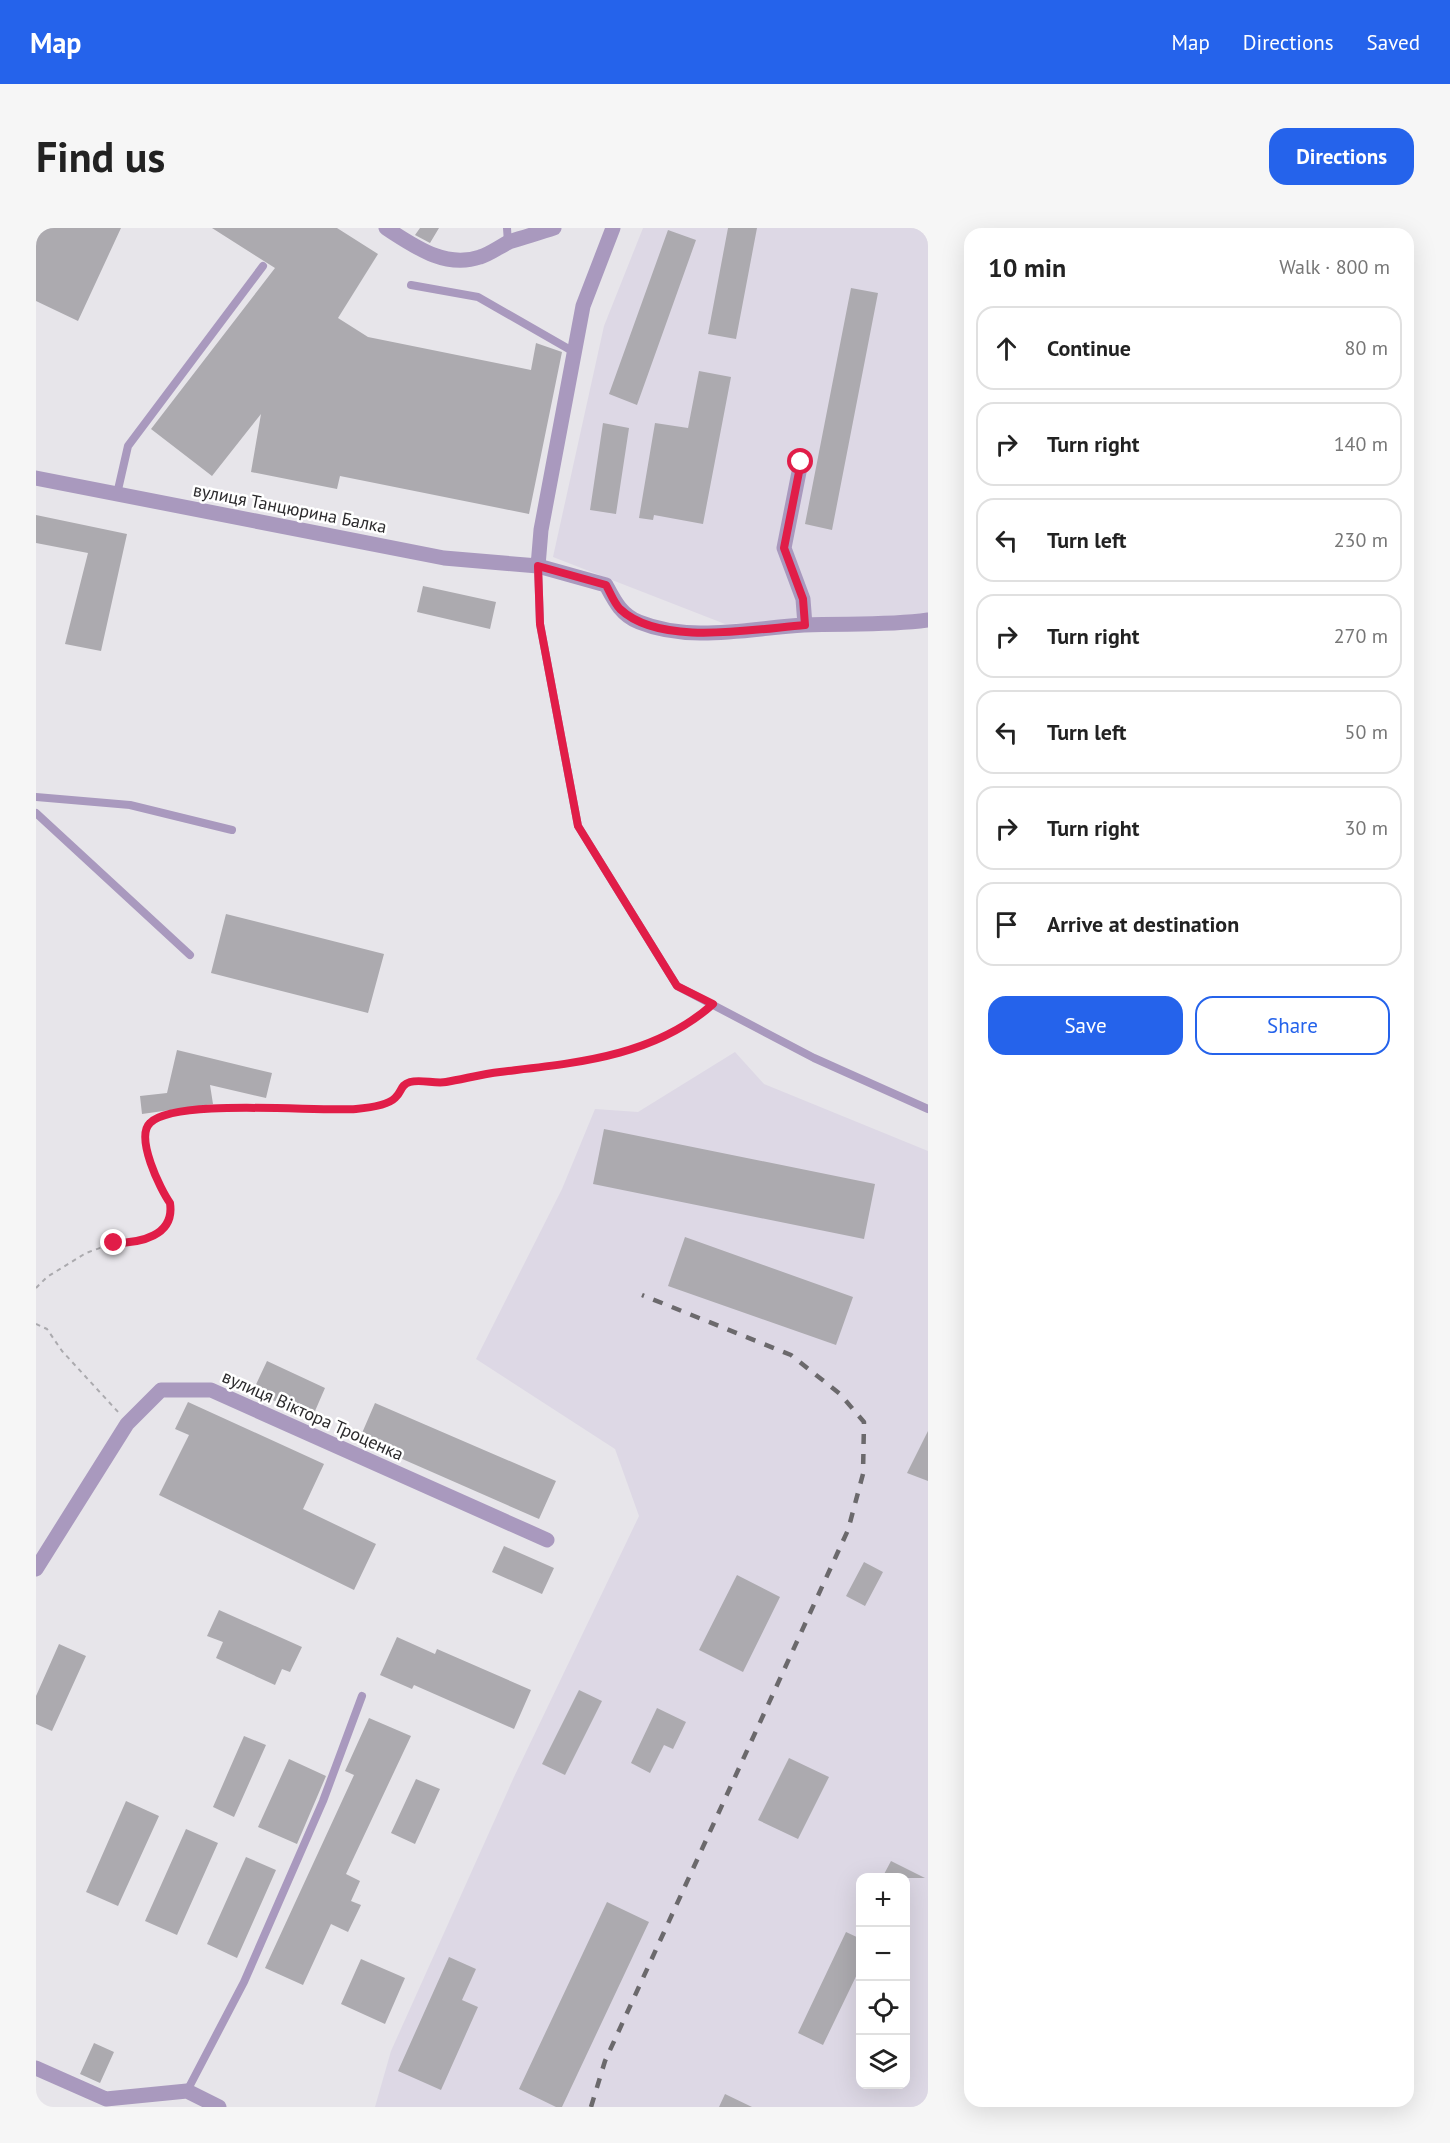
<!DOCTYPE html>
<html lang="en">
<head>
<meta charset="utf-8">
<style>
	body { margin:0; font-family:"PT Sans",sans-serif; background:#f6f6f6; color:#222 }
	.controls { position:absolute; right:18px; bottom:18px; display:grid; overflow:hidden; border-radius:12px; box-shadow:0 6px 24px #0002 }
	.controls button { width:54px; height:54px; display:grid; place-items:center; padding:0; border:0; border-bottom:2px solid #e0e0e0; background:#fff; color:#222; font:30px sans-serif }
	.stop { position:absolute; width:18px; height:18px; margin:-14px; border:4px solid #e11d48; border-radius:50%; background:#fff }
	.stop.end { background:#e11d48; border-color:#fff; box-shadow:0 2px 6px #0008 }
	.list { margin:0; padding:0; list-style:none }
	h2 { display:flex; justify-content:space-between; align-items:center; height:78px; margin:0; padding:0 24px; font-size:26px }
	h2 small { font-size:20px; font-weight:400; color:#767676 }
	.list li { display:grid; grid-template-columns:39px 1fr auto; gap:18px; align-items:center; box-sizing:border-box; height:84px; margin:0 12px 12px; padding:0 12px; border:2px solid #e0e0e0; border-radius:18px }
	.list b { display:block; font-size:22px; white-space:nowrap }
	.list em { font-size:20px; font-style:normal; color:#767676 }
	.actions { display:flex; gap:12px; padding:18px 24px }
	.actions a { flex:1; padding:14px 0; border:2px solid #2563eb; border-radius:18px; text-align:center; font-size:21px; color:#2563eb }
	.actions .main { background:#2563eb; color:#fff }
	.icon { flex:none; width:33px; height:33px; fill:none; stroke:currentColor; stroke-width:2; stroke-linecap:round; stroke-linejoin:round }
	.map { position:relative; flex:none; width:892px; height:1879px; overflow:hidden; border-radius:18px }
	header { display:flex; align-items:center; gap:36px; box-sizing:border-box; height:84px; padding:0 30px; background:#2563eb; color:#fff }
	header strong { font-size:28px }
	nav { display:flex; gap:33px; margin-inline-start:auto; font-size:21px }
	.intro { display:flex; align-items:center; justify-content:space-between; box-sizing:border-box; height:144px; padding:0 36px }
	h1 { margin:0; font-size:42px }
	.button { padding:15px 27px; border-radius:18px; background:#2563eb; color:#fff; font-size:21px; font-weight:700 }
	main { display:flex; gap:36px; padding:0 36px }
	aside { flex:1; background:#fff; border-radius:18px; box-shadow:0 6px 24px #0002 }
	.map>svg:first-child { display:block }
</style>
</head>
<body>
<header>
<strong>Map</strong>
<nav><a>Map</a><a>Directions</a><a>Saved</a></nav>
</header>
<div class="intro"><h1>Find us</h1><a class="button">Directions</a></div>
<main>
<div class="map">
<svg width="892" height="1879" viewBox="0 0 892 1879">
	<rect width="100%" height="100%" fill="#e7e5ea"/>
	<!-- built -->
	<path fill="#ddd8e5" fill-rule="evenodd" d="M607,0H892V387L689,396L517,329L568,98Z
		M699,824L728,856L892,923V1879H339L355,1823L478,1549L603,1288L579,1221L440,1131L526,961L559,881L602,884ZM824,1650H870V1856H824Z"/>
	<!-- building -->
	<path fill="#acaaaf" d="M0,0H85L42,93L0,73Z
		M176,0H301L342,26L302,90L332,109L495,142L500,115L526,124L493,286L304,248L301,261L215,244L225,186L176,248L115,201L239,40Z
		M384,0H403L394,15L379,7Z
		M692,0H721L700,111L672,106Z
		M632,2L660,12L601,177L573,166Z
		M815,60L842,65L796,302L769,296Z
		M663,143L695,149L667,296L618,287L617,292L603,290L619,195L652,200Z
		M567,195L593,200L580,286L554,282Z
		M0,287L91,306L65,423L29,416L52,325L0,315Z
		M387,358L460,374L454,401L381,384Z
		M190,686L348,726L332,785L175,745Z
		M141,822L236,845L230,870L174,857L177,876L106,886L104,868L131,865Z
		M568,901L839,956L828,1011L557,956Z
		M649,1009L817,1069L800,1117L632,1058Z
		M231,1133L289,1160L276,1190L217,1163Z
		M152,1174L288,1236L267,1281L340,1316L318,1362L123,1267L153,1207L139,1201Z
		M339,1175L520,1253L503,1291L323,1212Z
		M892,1203V1253L871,1245Z
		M468,1318L518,1340L506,1366L456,1344Z
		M828,1334L847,1344L829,1378L810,1368Z
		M701,1347L744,1369L707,1444L663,1422Z
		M183,1382L266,1419L254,1444L246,1441L239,1457L180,1430L187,1414L171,1408Z
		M361,1409L399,1426L401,1421L495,1462L478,1501L378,1457L376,1461L344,1447Z
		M23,1416L50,1428L16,1503L0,1496V1468Z
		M543,1462L566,1473L529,1547L506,1536Z
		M621,1480L650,1494L637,1521L628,1517L614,1545L595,1535Z
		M333,1490L375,1508L310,1646L324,1653L315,1673L325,1677L312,1704L295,1696L267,1757L229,1740L318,1547L309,1543Z
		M208,1508L230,1517L198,1589L177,1579Z
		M753,1530L793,1549L762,1611L722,1592Z
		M253,1531L290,1548L261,1616L222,1599Z
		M380,1551L404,1561L379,1616L355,1605Z
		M90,1573L123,1588L82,1678L50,1664Z
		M150,1601L182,1615L141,1707L109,1693Z
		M210,1629L240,1642L201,1730L171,1716Z
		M855,1633L889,1650H846Z
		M571,1674L613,1694L526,1879H520L483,1861Z
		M810,1704L825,1711V1738L787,1817L762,1805Z
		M413,1729L440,1741L426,1772L442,1779L405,1862L362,1843Z
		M325,1731L369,1750L349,1796L305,1776Z
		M58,1815L78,1824L64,1855L44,1846Z
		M689,1866L716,1879H683Z"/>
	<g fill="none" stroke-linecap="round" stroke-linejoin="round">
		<!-- path -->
		<path stroke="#abaaae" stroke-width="2" stroke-dasharray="4.5 4.5" stroke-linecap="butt" d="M0,1060L11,1049L50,1025L78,1015H97L127,1003L135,978C128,960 99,917 112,898C125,877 191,882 212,882C252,881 311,887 348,875C362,871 362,857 376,854C386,852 397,855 407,854C425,853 443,847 461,844C531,834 612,833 668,784
			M0,1096L11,1101L26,1123L83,1185"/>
		<!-- service -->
		<path stroke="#a999be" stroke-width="8" d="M471,0L472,15
			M375,57L442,69L538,124
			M81,266L92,218L227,38
			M502,338L504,396L542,598L641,758L778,830L892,881
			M0,569L94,577L196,602
			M0,585L154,727
			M151,1863L208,1754L287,1573L326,1468"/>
		<!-- minor -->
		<path stroke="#a999be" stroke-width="15" d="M350,0C378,18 409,41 444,29C454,26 463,19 473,14C488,9 503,5 518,0
			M765,234L748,320L767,371L769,397
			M0,250L408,330L502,338L570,357C578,372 585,387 603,394C654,415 715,400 768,397C809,395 850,398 892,392
			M502,338L505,302L547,78L577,0
			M0,1341L91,1196L125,1162H175L511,1312
			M0,1840L70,1871L151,1863L183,1879"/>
		<!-- rail -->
		<path stroke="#6b696c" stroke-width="4.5" stroke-dasharray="10 10" stroke-linecap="butt" d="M555,1879L569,1833L812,1302L827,1246L828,1194L804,1166L755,1127L606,1067"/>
	</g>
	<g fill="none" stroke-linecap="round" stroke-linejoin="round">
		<!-- route -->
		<path stroke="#e11d48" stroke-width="8" d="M78,1015C104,1015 139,1008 134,975C124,961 99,909 114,895C139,870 280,884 320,881C331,880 351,878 359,870C366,864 364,857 374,854C385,851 399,856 410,854C428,851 446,846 464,844C539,835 618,829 677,776L641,758L542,598L504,396L502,338L570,357C574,364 578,375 584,381C624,419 718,401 769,397L767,371L748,320L765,234"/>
	</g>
	<g text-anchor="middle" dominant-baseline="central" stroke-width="5" stroke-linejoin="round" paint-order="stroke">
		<!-- street labels -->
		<g font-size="18" fill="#2c2b2d" stroke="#fff">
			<text transform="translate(254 280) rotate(11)">вулиця Танцюрина Балка</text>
			<text transform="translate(277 1187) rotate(24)">вулиця Віктора Троценка</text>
		</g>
	</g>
</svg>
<div class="controls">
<button>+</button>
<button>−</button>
<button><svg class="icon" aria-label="locate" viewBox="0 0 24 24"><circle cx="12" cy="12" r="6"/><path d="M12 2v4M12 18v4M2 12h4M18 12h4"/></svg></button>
<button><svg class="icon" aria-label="layers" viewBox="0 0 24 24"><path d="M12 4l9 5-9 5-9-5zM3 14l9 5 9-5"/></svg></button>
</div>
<div class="stop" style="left:765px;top:234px"></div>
<div class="stop end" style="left:78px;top:1015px"></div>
</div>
<aside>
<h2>10 min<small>Walk · 800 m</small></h2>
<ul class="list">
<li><svg class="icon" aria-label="ahead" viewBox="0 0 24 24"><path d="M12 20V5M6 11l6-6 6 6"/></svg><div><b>Continue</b></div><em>80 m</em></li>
<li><svg class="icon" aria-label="right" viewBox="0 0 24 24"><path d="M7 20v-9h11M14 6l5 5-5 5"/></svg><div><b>Turn right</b></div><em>140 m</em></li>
<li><svg class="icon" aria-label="left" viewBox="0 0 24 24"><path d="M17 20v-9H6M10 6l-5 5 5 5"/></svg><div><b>Turn left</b></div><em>230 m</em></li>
<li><svg class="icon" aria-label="right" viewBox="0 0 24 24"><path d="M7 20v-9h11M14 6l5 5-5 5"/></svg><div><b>Turn right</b></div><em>270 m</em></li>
<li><svg class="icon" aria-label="left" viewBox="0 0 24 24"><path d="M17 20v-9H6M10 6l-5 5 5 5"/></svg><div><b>Turn left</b></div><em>50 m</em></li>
<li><svg class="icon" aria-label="right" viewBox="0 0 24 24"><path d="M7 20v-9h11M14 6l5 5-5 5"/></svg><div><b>Turn right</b></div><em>30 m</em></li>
<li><svg class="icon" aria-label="arrive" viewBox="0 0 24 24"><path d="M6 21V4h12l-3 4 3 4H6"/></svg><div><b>Arrive at destination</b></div></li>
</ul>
<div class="actions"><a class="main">Save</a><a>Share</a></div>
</aside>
</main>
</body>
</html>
